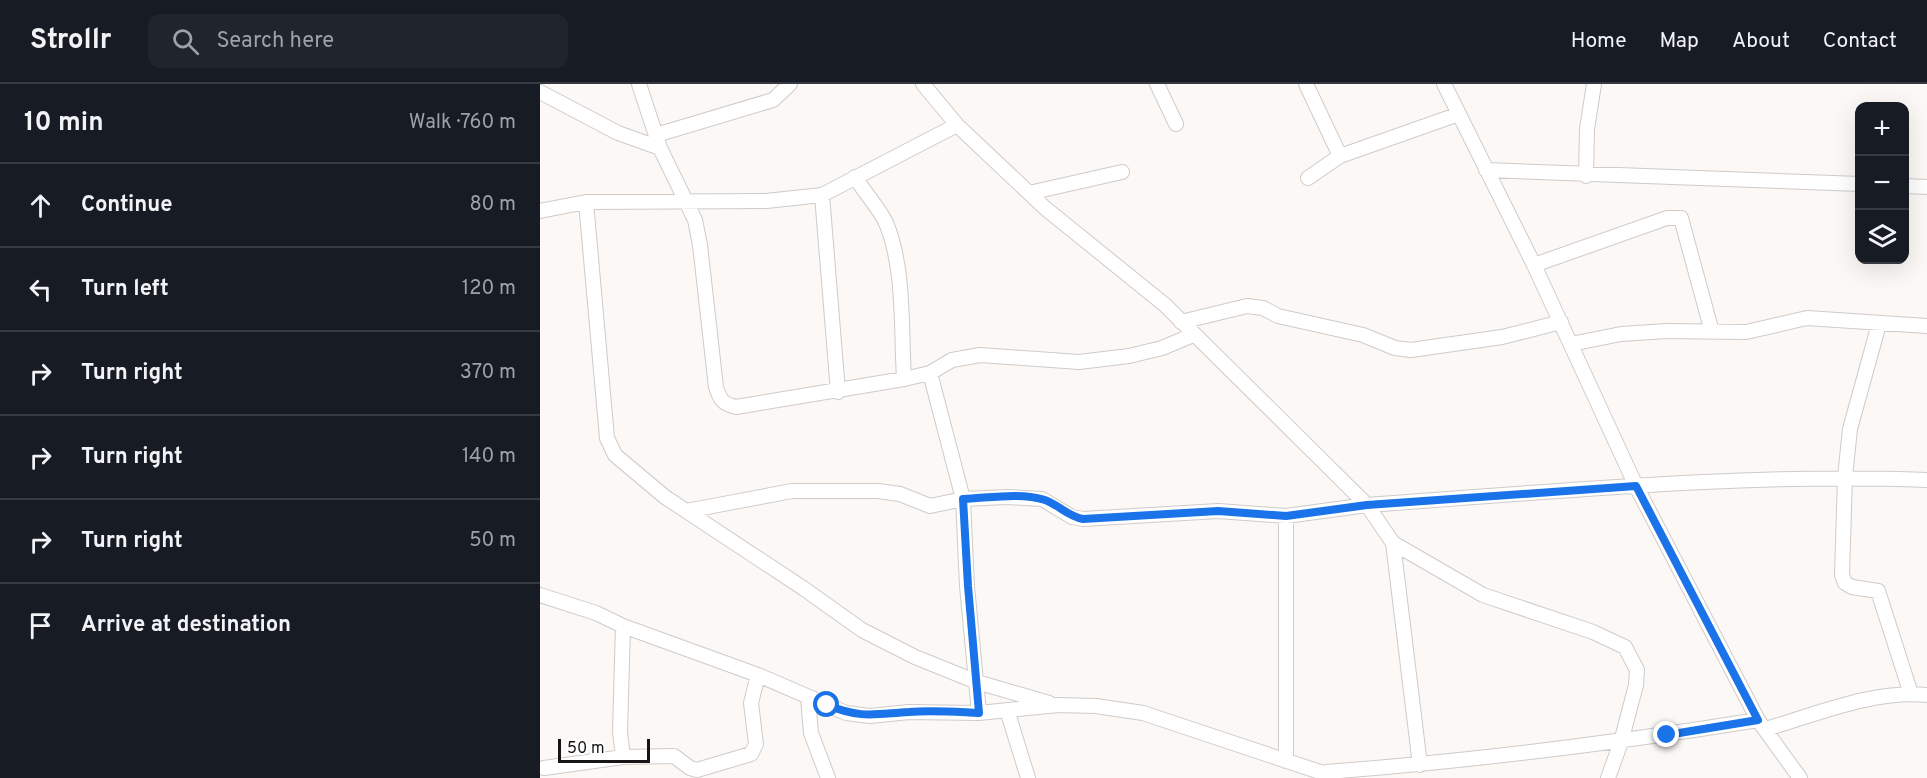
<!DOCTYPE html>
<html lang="en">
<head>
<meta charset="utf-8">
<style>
	body { margin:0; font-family:Overpass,sans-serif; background:#20242c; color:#f1f3f6 }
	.controls { position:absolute; right:18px; top:18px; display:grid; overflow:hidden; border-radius:12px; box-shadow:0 6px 24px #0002 }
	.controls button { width:54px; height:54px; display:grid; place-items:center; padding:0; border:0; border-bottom:2px solid #363941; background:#171b24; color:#f1f3f6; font:30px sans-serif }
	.scale { position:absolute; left:18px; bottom:15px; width:92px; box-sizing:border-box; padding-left:6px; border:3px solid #161414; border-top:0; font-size:16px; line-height:21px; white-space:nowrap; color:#161414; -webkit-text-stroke:4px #fff; paint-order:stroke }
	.stop { position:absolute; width:18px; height:18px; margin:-14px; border:4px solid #1a73e8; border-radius:50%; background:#fff }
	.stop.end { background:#1a73e8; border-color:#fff; box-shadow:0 2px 6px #0008 }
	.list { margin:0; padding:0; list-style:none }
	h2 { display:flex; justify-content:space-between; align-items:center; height:78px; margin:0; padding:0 24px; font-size:26px }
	h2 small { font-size:20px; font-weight:400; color:#9ea1a6 }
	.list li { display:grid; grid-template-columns:39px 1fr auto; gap:18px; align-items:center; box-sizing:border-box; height:84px; padding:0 24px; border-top:2px solid #363941 }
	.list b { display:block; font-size:22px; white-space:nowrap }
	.list em { font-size:20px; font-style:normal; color:#9ea1a6 }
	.icon { flex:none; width:33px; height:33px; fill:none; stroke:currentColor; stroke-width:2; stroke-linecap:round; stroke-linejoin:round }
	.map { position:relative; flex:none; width:1387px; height:694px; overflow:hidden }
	header { display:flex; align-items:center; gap:36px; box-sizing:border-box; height:84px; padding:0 30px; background:#171b24; border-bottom:2px solid #363941 }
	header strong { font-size:28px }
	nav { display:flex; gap:33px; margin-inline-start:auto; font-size:21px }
	.search { width:420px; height:54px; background:#20242c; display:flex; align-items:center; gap:15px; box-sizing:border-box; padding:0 21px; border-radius:12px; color:#9ea1a6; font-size:22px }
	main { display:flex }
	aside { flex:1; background:#171b24 }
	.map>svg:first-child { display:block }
</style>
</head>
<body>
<header>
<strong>Strollr</strong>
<div class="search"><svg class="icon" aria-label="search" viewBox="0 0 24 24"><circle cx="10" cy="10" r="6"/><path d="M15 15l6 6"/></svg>Search here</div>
<nav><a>Home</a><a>Map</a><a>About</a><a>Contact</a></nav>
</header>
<main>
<aside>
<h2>10 min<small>Walk · 760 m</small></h2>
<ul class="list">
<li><svg class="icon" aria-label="ahead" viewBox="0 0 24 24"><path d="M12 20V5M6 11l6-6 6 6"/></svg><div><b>Continue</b></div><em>80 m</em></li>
<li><svg class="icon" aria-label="left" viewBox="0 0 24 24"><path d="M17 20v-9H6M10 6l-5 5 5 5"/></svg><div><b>Turn left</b></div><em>120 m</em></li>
<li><svg class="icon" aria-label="right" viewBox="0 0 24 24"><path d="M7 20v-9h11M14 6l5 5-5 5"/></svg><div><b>Turn right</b></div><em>370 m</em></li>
<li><svg class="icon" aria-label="right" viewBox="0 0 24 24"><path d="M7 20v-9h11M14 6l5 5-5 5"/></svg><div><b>Turn right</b></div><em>140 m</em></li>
<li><svg class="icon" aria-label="right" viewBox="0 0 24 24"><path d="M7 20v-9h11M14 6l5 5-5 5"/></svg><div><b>Turn right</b></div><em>50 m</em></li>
<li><svg class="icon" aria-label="arrive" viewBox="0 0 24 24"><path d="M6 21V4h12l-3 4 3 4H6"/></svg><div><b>Arrive at destination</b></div></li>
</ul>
</aside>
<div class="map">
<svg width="1387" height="694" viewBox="0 0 1387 694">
	<rect width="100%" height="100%" fill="#fcf8f6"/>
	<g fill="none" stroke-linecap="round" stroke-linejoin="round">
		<defs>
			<path id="minor" d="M99,0L120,64L155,136L160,161L176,303C180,316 183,320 196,323L364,295L390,289L412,276L440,271L539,278L589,272L622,264L653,251
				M383,0L417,41L505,124L625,221L827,421C1013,408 1200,389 1387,396
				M617,0L636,40
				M766,0L800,72
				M904,0L994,181L1096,402L1218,636L1260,694
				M0,8L78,49L120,64
				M116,51L233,16L250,0
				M946,86L1320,100
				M1046,92L1047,45L1054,0
				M315,93C324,108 340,125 346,139C365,183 361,248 364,295
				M768,94L800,72L919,30
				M1364,102L1387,103
				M489,109L582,88
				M282,111L298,308
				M46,118L67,354L75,371L125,413L263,504L322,546L375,573L437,598L509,619
				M0,127L46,118L226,117L282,111L417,41
				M994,181L1127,134H1141L1172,248
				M641,238L707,222L723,224L738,232L823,251L855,264L871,266L962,253L1021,238
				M1339,240L1310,345L1305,393L1302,491L1305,499L1312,503L1338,507L1371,610
				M1031,260L1081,250L1127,247L1206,248L1267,234L1387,242
				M390,289L423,415L427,502L439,629
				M146,427L252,407H338L360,410L390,422L423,415L467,413L502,415L532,433L543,435L678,427L746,432L827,421L853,459L880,681
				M853,459L943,511L1053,548L1085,563L1097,586L1096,601L1081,658L1068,694
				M0,511L56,529L83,542L218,591L306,629L330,632L369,628L439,629L518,621L556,622L603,629L798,694
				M268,614L271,649L288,694
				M467,626L488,694
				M1226,645C1277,630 1333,606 1387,611
				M83,673L134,672L150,684L157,686L211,670L216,660L211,619L218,591
				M746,677V432
				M4,684L83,673L80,648L83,542
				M786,688C931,677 1075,659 1218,636"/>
		</defs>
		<!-- minor casing -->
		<use href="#minor" stroke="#cfcbc9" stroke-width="16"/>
		<!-- minor -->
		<use href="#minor" stroke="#fff" stroke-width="14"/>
	</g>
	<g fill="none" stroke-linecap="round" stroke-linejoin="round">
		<!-- route -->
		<path stroke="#1a73e8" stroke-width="8" d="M287,621C322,635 334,630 369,628C392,626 416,628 439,629L428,502L423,415C449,414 480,408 505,416C519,421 527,432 543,435L678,427L746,432L827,421L1096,402L1218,636L1127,651"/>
	</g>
</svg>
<div class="controls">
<button>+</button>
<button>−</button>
<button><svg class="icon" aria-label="layers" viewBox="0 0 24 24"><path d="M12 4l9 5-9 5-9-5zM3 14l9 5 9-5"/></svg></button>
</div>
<div class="scale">50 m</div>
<div class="stop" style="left:287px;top:621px"></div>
<div class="stop end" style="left:1127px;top:651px"></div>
</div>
</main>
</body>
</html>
